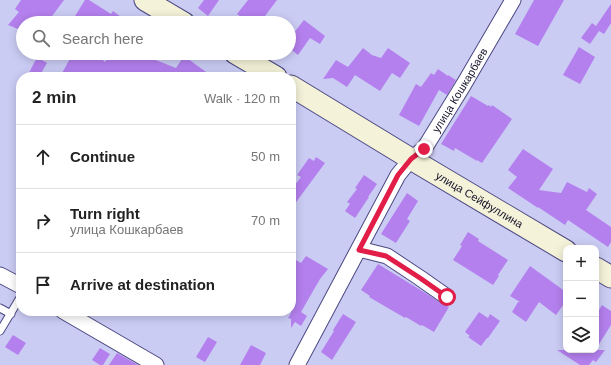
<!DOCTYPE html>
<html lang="en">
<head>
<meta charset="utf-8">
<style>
	body { margin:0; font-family:Arial,sans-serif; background:#f2f2f2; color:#222 }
	.controls { position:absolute; right:12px; bottom:12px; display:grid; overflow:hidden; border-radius:8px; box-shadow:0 2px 10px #0003 }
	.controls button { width:36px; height:36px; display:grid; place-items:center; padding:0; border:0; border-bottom:1px solid #e0e0e0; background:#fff; color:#222; font:20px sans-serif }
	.stop { position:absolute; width:12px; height:12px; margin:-9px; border:3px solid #e11d48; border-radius:50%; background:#fff }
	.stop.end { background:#e11d48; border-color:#fff; box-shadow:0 1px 4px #0008 }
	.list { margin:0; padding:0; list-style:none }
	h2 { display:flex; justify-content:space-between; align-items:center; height:52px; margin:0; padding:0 16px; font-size:17px }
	h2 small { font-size:13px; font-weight:400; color:#767676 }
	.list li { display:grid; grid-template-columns:26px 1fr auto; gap:12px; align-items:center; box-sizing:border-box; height:64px; padding:0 16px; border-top:1px solid #e0e0e0 }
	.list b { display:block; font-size:15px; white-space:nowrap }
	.list p { margin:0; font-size:13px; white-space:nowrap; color:#767676 }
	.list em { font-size:13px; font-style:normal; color:#767676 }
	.icon { flex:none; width:22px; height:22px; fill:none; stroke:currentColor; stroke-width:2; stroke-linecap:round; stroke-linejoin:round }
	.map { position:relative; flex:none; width:611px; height:365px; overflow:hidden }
	.search { position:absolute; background:#fff; box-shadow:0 2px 10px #0003; left:16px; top:16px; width:280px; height:44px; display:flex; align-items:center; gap:10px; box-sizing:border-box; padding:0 14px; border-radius:22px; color:#767676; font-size:15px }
	.panel { position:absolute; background:#fff; box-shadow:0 2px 10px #0003; left:16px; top:72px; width:280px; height:244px; border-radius:16px }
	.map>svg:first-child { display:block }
</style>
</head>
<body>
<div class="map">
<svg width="611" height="365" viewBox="0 0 611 365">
	<rect width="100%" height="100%" fill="#cbccf4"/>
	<!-- building -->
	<path fill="#b480ee" d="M21,0H64L47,23H23L18,29L8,25L19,12L15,9Z
		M85,0H89L111,14L113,11L129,23H77L80,19L75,16Z
		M204,0H219L208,16L198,8Z
		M248,0H277L265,16L275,23H249L237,14Z
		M534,0H564L538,46L515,34Z
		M611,4V23L604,34L599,31L590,44L581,38L592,23L596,26Z
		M304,20L325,36L320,44L310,38L298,55L289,48V39Z
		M579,47L595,57L580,84L563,75Z
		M363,48L372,55L381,58L388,48L410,63L400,78L392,73L380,91L355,75L347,87L333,78L323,79L336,60L348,67Z
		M73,53H95L105,62L111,53H151L148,57L176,68L184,56L213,77H60Z
		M37,57L47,63L39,77H36L29,73Z
		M438,69L448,76V75L456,80L447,95L439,90L419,126L399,115L416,84L421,87L431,73L434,75Z
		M471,96L488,106L489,105L491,107L492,105L512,119L482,163L477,160V161L455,148L454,151L441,144Z
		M523,149L553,169L539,190L561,193L567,182L587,192L589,188L597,194L586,210L611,227V242L608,247L568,220L565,225L538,207V208L508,188L517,177L508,170Z
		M316,157L325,163L291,209V190L301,177L297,175L309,158L314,161Z
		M364,175L377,184L368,197H369L355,218L345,211L350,204L347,202L357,189L355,188Z
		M407,193L418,201L407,219L410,221L396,243L381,234Z
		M468,232L479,239L478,241L508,260L498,275L499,276L493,285L453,260L462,246L460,245Z
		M306,256L328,269L320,279L301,312L307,316L301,326L295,322L291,328V319L288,318L291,313V257L301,263Z
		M378,264L427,294L442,304L449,307L434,332L422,325L421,326L406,317L405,318L369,297L370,296L361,290Z
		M530,266L566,292V301L556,315L539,302L526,322L512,312L518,302H520L510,296Z
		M602,305L611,311V325L596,349V315Z
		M479,312L488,318L490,314L500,321L488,338H487L481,346L468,337L470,336L465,332Z
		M343,314L356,322L332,360L321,352L334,331L333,330Z
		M13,335L26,343L18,355L5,347Z
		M208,337L217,342L205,362L196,357Z
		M251,345L266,353L260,365H240Z
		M100,348L110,354L103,365H100L92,360Z
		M557,350H605L596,362L593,360L589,365H580Z
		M117,353L138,365H109Z"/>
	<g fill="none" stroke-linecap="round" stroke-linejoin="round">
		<defs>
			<path id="lane" d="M0,308L11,314
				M0,331L21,296"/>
			<g id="street">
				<path d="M359,249L387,256L420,278L447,297"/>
				<path d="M0,275L21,286"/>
				<path d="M63,311L156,365"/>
				<path id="s1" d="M297,365L398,175L411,159L424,149L464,84L513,0"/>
			</g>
			<g id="secondary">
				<path d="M145,0L184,23"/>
				<path d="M235,53L276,77"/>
				<path id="s2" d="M291,86L411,159L566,251"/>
				<path d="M596,268L611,277"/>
			</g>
		</defs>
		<!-- lane casing -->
		<use href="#lane" stroke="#4b4881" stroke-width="9"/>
		<!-- street casing -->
		<use href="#street" stroke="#4b4881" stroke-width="17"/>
		<!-- secondary casing -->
		<use href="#secondary" stroke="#4b4881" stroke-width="23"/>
		<!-- lane -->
		<use href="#lane" stroke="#fff" stroke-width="7"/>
		<!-- street -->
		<use href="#street" stroke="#fff" stroke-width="15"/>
		<!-- secondary -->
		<use href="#secondary" stroke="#f4f2d8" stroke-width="21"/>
	</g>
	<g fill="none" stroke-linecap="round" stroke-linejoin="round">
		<!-- route -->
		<path stroke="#e11d48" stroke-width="5" d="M424,149L411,159L398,175L359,250L386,256L420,278L447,297"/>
	</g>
	<g text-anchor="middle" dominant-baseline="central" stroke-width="3.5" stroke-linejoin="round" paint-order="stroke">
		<!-- street labels -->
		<g font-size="11" fill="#100f26" stroke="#d9daf5">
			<text stroke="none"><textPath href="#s1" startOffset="321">улица Кошкарбаев</textPath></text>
			<text stroke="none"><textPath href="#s2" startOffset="220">улица Сейфуллина</textPath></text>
		</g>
	</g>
</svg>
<div class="controls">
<button>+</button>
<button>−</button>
<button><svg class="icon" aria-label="layers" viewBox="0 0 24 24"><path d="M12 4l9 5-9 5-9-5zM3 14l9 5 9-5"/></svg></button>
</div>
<div class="stop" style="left:447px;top:297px"></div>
<div class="stop end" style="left:424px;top:149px"></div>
<div class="search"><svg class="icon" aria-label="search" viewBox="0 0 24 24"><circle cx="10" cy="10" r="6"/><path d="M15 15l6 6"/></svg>Search here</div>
<section class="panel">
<h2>2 min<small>Walk · 120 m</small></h2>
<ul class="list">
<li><svg class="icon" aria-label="ahead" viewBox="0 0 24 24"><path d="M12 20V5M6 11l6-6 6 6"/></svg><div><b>Continue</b></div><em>50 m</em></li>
<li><svg class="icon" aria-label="right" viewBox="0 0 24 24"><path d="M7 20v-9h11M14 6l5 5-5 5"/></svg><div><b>Turn right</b><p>улица Кошкарбаев</p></div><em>70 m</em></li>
<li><svg class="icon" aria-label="arrive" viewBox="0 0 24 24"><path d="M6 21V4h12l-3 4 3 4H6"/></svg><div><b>Arrive at destination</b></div></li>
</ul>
</section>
</div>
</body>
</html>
